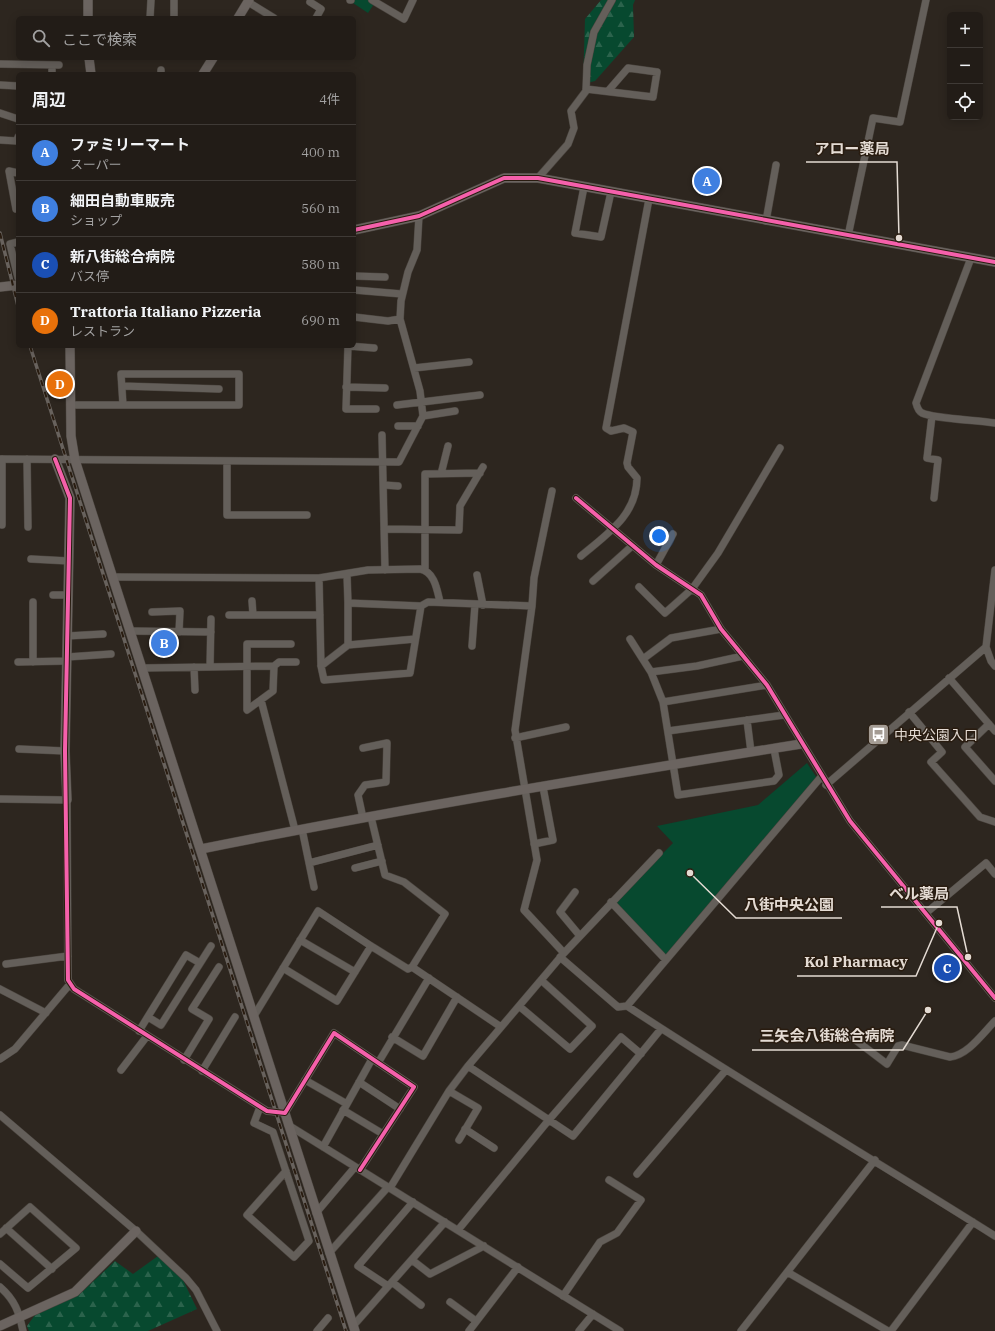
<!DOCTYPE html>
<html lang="ja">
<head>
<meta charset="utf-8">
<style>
	body { margin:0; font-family:"IBM Plex Serif","Noto Sans JP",serif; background:#2e2924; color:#f1f3f6 }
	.controls { position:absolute; right:12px; top:12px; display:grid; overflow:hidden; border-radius:6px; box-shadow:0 2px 10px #0003 }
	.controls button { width:36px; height:36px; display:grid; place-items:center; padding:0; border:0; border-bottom:1px solid #3f3a36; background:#221c17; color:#f1f3f6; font:20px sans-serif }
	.you { position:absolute; left:659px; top:536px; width:14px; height:14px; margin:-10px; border:3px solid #fff; border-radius:50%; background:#1a73e8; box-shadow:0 0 0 6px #1a73e833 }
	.badge { display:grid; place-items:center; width:26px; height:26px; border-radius:50%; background:#a49c94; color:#fff; font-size:13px; font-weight:700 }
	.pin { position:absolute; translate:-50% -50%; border:2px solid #fff; box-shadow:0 1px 4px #0006 }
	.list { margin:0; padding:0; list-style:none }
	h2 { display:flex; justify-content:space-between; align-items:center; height:52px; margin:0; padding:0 16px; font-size:17px }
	h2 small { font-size:13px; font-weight:400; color:#a2a1a1 }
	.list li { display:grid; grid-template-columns:26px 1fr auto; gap:12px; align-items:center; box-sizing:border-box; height:56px; padding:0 16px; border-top:1px solid #3f3a36 }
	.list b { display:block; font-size:15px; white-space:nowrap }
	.list p { margin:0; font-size:13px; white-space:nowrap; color:#a2a1a1 }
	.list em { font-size:13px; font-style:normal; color:#a2a1a1 }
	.icon { flex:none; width:22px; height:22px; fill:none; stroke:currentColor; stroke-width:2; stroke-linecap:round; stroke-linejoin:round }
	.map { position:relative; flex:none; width:995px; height:1331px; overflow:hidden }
	.search { position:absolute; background:#221c17; box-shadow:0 2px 10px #0003; left:16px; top:16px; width:340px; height:44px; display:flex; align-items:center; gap:10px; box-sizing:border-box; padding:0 14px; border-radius:6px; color:#a2a1a1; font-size:15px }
	.panel { position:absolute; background:#221c17; box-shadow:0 2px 10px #0003; left:16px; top:72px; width:340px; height:276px; border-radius:6px }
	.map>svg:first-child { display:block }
</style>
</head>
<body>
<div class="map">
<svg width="995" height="1331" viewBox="0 0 995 1331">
	<defs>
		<pattern id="forest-firs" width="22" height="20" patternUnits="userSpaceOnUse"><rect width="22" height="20" fill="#07492f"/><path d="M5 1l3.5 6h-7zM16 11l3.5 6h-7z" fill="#2b634c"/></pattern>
	</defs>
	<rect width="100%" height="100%" fill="#2d261f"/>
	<!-- forest -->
	<path fill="url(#forest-firs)" d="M601,0H635L633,5L634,37L595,81L583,84L585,19Z
		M158,1256L183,1280L197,1309L148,1331H29L27,1326L35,1315L82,1292L115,1261L133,1274Z"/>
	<!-- green -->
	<path fill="#07492f" d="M354,0H368L374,4L368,13L353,3Z
		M807,763L817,778L666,957L614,903L673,843L657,826L758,805Z"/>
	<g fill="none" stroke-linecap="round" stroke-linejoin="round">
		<defs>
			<path id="street" d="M174,0V18
				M350,0H351
				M372,0L404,19L413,0
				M248,2L274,18
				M310,2L321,9L316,18
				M150,18L151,0
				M0,64L59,65
				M161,70V74
				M52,74V65
				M0,85L18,86
				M586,89L653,97L657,72L628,68L608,91
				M0,113L18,119
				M0,140L17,141L18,137
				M18,173L9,171L16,209H18
				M538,178L568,144L574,128L571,111L586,91L587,65L594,32L612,0
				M584,187L575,233L601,237L611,192
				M766,221L776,165
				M848,236L873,118L900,122L926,0
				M18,242L10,244L18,278
				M971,258L916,403C917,407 918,411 922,413C935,419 978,420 995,423
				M354,276L385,277
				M354,290L402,294
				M354,317L388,321L400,319
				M348,346L346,409H376
				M348,346L374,348
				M414,368L469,362
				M122,386L219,389
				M346,387L385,388
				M71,405H239V374H121L123,405
				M397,405L480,395
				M423,416L455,411
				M932,416L927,458L938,460L934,498
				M398,426H418
				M382,435L385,570
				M0,459L399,462L423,416L420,391L400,319L401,301L408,272L417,250L419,216
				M2,459V525
				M27,459L28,527
				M227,462V515H307
				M441,474L448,446
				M384,485L398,486
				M552,491L534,578L532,606L515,730L537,860L524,910L564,953
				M576,498L656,565L701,595L721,629L767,685L850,821L995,998
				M384,529L459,530L460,506L483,467
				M581,556C607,534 637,515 637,478L628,467L627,463L633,432L624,428L611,431L606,428L649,199
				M31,559L69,561
				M656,565L673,534
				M425,570V474L480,473
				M347,575L348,603
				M477,575L483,605
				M114,577L319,578L368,570L420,569C435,572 437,590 440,602
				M319,578L321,666L324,680L410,673L421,606
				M593,581L632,546
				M639,587L665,613L692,589L718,553L780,448
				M53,595H68
				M252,601L253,615
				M33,602V662
				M152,612L180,611L179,632
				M229,615H320
				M131,631L211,632
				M67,636L103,634
				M630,639L651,672L663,702L678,795L774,781L779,775L774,749
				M348,645L415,639
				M472,646L475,604
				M986,647L991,661L995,666
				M67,657L111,654
				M643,659L671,638L721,629
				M18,662L67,661
				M274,666L273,691L247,710V644H291
				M321,666L348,645V603L421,606L428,602L532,606
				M194,667L195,690
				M210,667L211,619
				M143,668L274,666L279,662H296
				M651,672L697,666L743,656
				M949,678L995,731
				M261,700L295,830
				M663,702L767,685
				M909,712L942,752L931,762L980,817L995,822
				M747,720L751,752
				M989,724L965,747L995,781
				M668,731L784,715
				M515,738L566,727
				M19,749L65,751
				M826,785L986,647L995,570
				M0,799L67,800L68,980L74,989L267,1111L285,1113L334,1033L414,1087L360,1170
				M371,817L385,875L404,882L445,914L412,967L501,1027
				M363,818L358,795L365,785L386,782L387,743L363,748
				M302,829L314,887
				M534,844L553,840L543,787
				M309,863L378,845
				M355,868L382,861
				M575,892L560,912L580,936
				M611,902L666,960
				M926,913L986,863L995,874
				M300,940L355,972
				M371,946L408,969L412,967
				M560,957L618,1007L627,1006C748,1086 873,1159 995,1236
				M6,964L68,956
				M0,989L46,1013
				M519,1006L570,1049L592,1026L541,980
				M627,1006L821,777
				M254,1016L318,911L371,946L337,1001L283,968
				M148,1017L161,1025L211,946
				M139,1031L186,955L200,963
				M845,1032L887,1064L898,1046L902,1045L950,1057C968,1055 983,1033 995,1021
				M392,1037L423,1056L457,997
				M0,1059L15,1049L70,984
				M184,1060L209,1019L192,1009L219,967
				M378,1063L429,978
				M468,1066L573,1136L661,1029
				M121,1070L147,1036
				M202,1071L235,1017
				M305,1080L347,1104
				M359,1082L400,1109
				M449,1091L478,1108L459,1140
				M260,1107L254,1123L273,1132L309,1241L294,1257L247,1215L286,1171
				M343,1110L383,1134
				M0,1115L136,1231L186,1278L196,1290L217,1331
				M288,1125L620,1331
				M465,1129L494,1148
				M323,1147L372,1059
				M637,1174L726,1070
				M390,1188L449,1091L468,1066L564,953L659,853
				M316,1213L355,1167
				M6,1228L52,1269
				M458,1230L548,1121L621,1037L641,1054
				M0,1234L30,1207L76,1248L28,1288L0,1264
				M329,1253L388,1187
				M412,1260L430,1274L484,1246
				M789,1273L888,1331
				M392,1282L421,1305
				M388,1286L358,1266L413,1202
				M0,1287C15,1300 19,1312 23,1331
				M563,1296L600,1242L617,1233L641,1200L609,1180
				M450,1302L476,1321
				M353,1326L445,1222
				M317,1331L328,1318
				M469,1331L518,1267
				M579,1331L593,1314
				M741,1331L875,1160
				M891,1331L973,1222"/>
			<path id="secondary" d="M88,18V0
				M238,18L249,0
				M89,58L91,74
				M203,74L213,58
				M354,230L419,216L504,178H538L995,262
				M0,287L18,285
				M70,346L71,436L75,460L355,1331
				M55,459L70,498L65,751L67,800
				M201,849C400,809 600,776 801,744
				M0,1326L75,1292L136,1231"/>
		</defs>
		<!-- street casing -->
		<use href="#street" stroke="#4a443e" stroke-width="8"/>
		<!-- secondary casing -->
		<use href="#secondary" stroke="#4a443e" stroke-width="10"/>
		<!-- street -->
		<use href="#street" stroke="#645f5a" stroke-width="7"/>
		<!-- secondary -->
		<use href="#secondary" stroke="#6b6460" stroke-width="9"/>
		<defs>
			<path id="rail" d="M0,233L18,306
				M30,346L346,1331"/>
		</defs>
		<!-- rail casing -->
		<use href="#rail" stroke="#68625d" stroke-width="3.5"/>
		<!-- rail -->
		<use href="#rail" stroke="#291c10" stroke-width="2" stroke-dasharray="6" stroke-linecap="butt"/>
		<defs>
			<path id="cycleway" d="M354,230L419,216L504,178H538L995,262
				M55,459L70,498L65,751L68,980L74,989L267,1111L285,1113L334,1033L414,1087L360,1170
				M576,498L656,565L701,595L721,629L767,685L850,821L995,998"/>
		</defs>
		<!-- cycleway casing -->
		<use href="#cycleway" stroke="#291c10" stroke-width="6"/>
		<!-- cycleway -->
		<use href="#cycleway" stroke="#f560ab" stroke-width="4"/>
	</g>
	<!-- icons -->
	<defs>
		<symbol id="bus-square" viewBox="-11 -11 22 22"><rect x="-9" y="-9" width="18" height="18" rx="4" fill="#a49c94" stroke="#291c10"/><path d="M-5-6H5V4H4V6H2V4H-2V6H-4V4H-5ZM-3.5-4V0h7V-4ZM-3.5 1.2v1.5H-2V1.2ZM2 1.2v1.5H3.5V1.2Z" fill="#fff"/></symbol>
	</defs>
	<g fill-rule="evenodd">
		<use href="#bus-square" x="866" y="722" width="25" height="25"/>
	</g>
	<g text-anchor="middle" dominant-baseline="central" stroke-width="3" stroke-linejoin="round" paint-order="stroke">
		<!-- poi labels -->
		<g font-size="14" fill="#e4dbd3" stroke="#291c10" text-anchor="start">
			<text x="894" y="735">中央公園入口</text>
		</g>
	</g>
	<!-- callouts -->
	<path fill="none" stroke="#e4dbd3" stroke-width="1.5" d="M899 238L897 162H806M968 957L957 907H881M690 873L736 918H842M939 923L916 976H797M928 1010L903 1050H752"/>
	<g fill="#e4dbd3" stroke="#291c10" stroke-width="1.5">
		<circle cx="899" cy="238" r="4"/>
		<circle cx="968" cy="957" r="4"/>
		<circle cx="690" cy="873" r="4"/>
		<circle cx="939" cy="923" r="4"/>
		<circle cx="928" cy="1010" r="4"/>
	</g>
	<g font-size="15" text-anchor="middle" font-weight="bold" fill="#e4dbd3" stroke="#291c10" stroke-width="3" stroke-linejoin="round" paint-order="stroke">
		<text x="852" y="154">アロー薬局</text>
		<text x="919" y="899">ベル薬局</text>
		<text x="789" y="910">八街中央公園</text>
		<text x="856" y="967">Kol Pharmacy</text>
		<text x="827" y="1041">三矢会八街総合病院</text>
	</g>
</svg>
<div class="controls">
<button>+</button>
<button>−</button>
<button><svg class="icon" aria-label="locate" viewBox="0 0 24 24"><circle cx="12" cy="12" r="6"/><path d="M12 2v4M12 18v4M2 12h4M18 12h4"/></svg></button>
</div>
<div class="you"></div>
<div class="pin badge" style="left:707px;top:181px;background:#3f7fe0">A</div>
<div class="pin badge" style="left:164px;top:643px;background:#3f7fe0">B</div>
<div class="pin badge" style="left:947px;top:968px;background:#1a4fb4">C</div>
<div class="pin badge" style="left:60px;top:384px;background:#e8710a">D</div>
<div class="search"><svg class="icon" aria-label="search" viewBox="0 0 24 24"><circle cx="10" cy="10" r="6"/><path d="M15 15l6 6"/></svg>ここで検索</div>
<section class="panel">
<h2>周辺<small>4件</small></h2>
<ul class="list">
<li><span class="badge" style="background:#3f7fe0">A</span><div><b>ファミリーマート</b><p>スーパー</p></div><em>400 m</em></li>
<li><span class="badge" style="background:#3f7fe0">B</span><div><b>細田自動車販売</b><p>ショップ</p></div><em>560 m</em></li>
<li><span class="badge" style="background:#1a4fb4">C</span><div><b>新八街総合病院</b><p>バス停</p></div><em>580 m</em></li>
<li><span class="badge" style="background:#e8710a">D</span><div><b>Trattoria Italiano Pizzeria</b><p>レストラン</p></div><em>690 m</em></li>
</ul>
</section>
</div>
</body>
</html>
